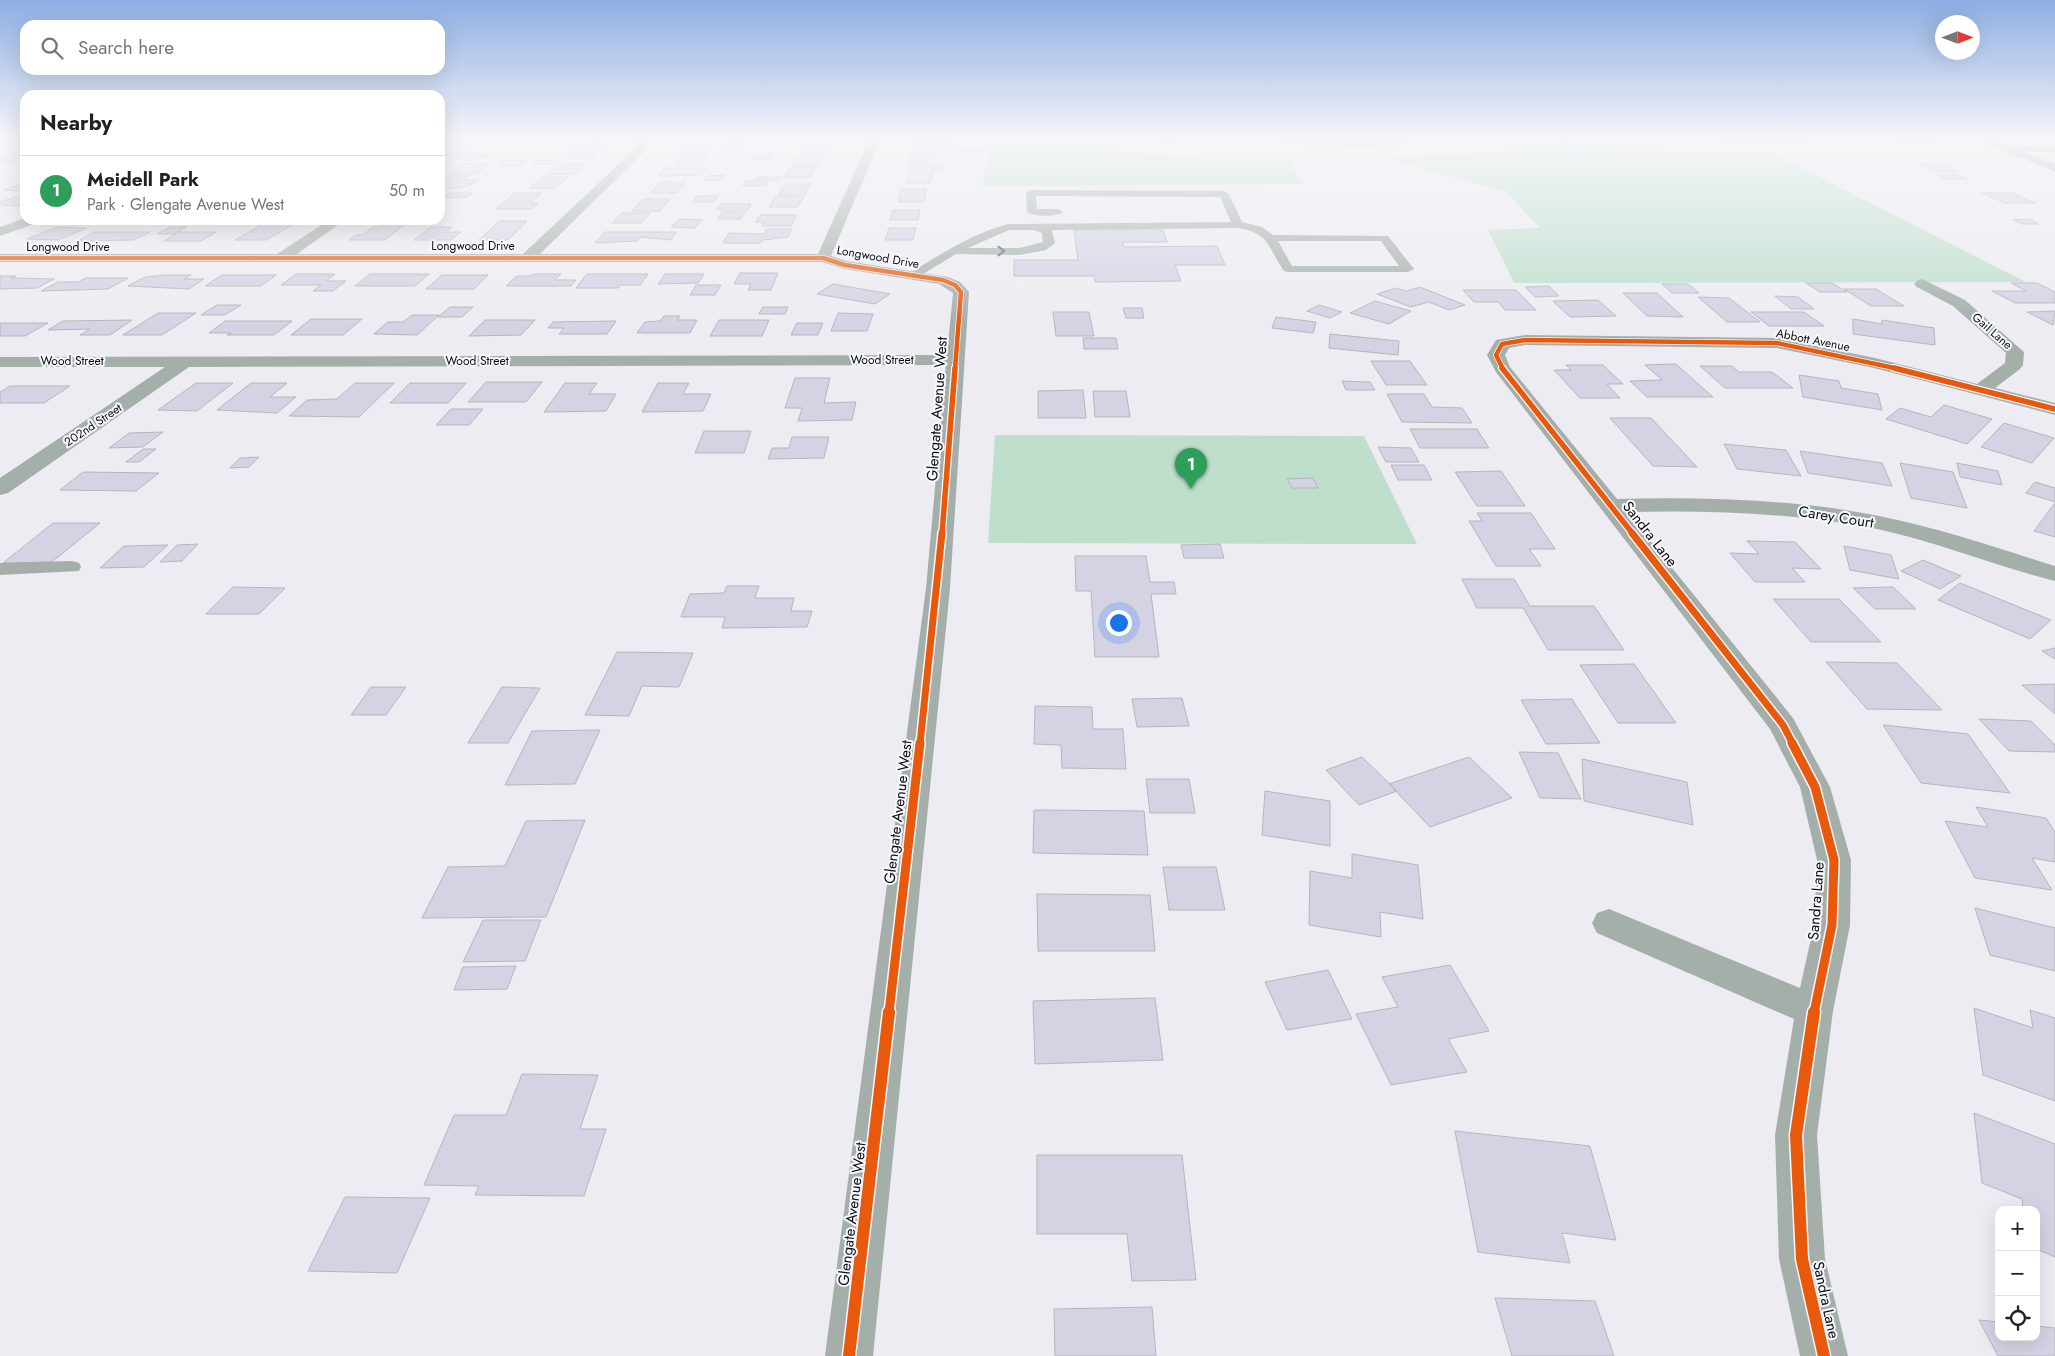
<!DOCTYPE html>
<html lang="en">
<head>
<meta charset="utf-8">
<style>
	body { margin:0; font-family:Jost,sans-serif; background:#f2f2f2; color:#222 }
	.controls { position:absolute; right:15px; bottom:15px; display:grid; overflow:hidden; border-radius:10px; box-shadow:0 5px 20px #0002 }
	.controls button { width:45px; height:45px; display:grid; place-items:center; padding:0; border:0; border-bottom:1px solid #e0e0e0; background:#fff; color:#222; font:25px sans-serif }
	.compass { position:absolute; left:1935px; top:15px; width:45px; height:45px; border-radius:50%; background:#fff; box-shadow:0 5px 20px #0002; rotate:90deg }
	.you { position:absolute; left:1118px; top:622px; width:18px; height:18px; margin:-12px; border:4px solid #fff; border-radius:50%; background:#1a73e8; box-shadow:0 0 0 8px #1a73e833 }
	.badge { display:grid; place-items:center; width:32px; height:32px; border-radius:50%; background:#111827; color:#fff; font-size:16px; font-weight:700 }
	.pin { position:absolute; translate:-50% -41px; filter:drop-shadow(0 1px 2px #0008) }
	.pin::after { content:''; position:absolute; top:26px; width:18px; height:15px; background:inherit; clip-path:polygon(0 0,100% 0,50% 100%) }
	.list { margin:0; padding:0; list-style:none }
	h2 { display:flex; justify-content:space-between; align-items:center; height:65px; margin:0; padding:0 20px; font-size:21px }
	h2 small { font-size:16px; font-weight:400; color:#767676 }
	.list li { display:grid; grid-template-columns:32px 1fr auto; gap:15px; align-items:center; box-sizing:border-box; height:70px; padding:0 20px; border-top:1px solid #e0e0e0 }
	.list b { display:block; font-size:19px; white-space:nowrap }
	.list p { margin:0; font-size:16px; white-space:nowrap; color:#767676 }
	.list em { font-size:16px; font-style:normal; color:#767676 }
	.icon { flex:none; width:28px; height:28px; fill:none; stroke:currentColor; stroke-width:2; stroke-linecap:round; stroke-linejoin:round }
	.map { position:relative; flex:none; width:2055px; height:1356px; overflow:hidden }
	.search { position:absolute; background:#fff; box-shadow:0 5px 20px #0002; left:20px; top:20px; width:425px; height:55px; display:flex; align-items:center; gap:12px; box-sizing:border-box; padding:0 18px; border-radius:15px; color:#767676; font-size:19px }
	.panel { position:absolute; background:#fff; box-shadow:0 5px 20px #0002; left:20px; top:90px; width:425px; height:135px; border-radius:15px }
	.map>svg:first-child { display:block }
</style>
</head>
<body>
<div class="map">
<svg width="2055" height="1356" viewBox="0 0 2055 1356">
	<rect width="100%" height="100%" fill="#ececf2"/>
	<!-- green -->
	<path fill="#bedfcc" d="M991,139L1205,159H1288L1303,184L982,186Z
		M1525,150L1770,152L2026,282L1514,283L1488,230L1540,228L1506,192L1385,158Z
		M995,435L1364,436L1417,544L988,543Z"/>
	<!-- building -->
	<path fill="#d3d3e4" stroke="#b6b6ba" d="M571,138H596V141L602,140V144L571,146Z
		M768,138H788L785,142H766Z
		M1064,138H1111L1105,142Z
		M1178,138L1172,144L1127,139V138Z
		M1484,138H1567L1570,143Z
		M1589,138H1695L1700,141H1594Z
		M1713,138H1795L1805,143H1721Z
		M1875,138H1924L1936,143L1899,144Z
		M457,140L470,141L457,146L445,144Z
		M916,141H955L954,147H914Z
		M728,142H746L742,147H724Z
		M685,145H710L704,153H679Z
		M807,145H831L826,154H802Z
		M963,147H982L981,152L962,151Z
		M576,149H601L593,158H568Z
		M460,150L490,156L472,161L441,155Z
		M912,152H935L932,163H909Z
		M13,154H25V161L0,162V158Z
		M756,154H774L771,159H752Z
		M684,155H708L700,165H675Z
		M797,156H821L816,166H791Z
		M507,160H527L521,165L500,166Z
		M537,160H561L557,164H533Z
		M562,163H585L575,174H549Z
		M464,164H489L476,174H451Z
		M1920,164H1939L1957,171L1939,172Z
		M912,166H944L943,170H934L930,183H906Z
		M665,168H707L702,175L658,176Z
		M790,168H815L810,177H785Z
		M725,175L722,180H704L707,176Z
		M1937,175H1957L1968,179H1947Z
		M447,176H468L463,180H477L469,186L440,190V181Z
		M543,177H568L556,188H529Z
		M758,177H783L781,180H756Z
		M746,181H769L766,186H743Z
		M660,182H686L677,193H650Z
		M785,184H811L805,195H778Z
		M18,185H25V191L4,190Z
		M901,189H926L924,202H898Z
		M449,193H473L467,197L443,198Z
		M515,193H542L530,203H538L532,209H496Z
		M1982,193H2012L2035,203H2005Z
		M25,194V203L18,206L0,205V202Z
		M697,196H718L714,202H693Z
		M776,196L804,197L797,207H769Z
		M643,199H670L660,211H632Z
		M720,204H751L748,210H716Z
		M893,210H920L918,220H890Z
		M722,212H745L741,219H718Z
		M622,213H650L641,223H612Z
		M760,215H797L791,226H762L764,222H756Z
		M679,219L702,220L695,228L671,227Z
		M2029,219L2038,224H2022L2013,220Z
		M270,220H293L290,222H297L266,240H235Z
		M390,220H410L385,240H349L356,235H363L373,227H380Z
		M499,221H527L508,240H479Z
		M56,227L87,228L58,240L27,239Z
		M171,227H187L177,232H216L201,241H164L176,234H157Z
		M431,227H452L447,232H461L451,240H414Z
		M889,228H916L913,240H885Z
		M767,229H792L788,237L763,240L760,243H723L729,233L764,234Z
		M1074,230H1163L1167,242H1123L1124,247L1217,246L1225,265H1175L1181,281L1095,282L1094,276H1014V260H1078Z
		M94,232H150L134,240L78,241Z
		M605,232H676L671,240L640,237L637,241L595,243Z
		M740,273H778L771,290H748L751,284H734Z
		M296,274H335L326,281H346L333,291H313L321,285H281Z
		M370,274H429L415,286H355Z
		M533,274H561L555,280H576L571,286H506L517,276H531Z
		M587,274H648L640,285H620L618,288H576Z
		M665,274H704L698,283L658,284Z
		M166,275H191L184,279H204L189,289L128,286L145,277Z
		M222,275H276L261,286H205Z
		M442,275H488L474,289H426Z
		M0,276H16L11,278L54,279L37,288L0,289Z
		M86,278H128L108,289L41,291L58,282H78Z
		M1806,283H1832L1847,292H1820Z
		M2011,283H2037L2055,292V303H2015L1992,291H2026Z
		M833,284L890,294L875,304L817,294Z
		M1662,284H1688L1699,293H1672Z
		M696,285H721L715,295H690Z
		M1549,286L1559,296L1535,297L1525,287Z
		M1420,287L1465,305L1449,310L1429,302L1411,307L1377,294L1396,288L1406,291Z
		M1844,289H1876L1904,306H1871Z
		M1463,290H1516L1536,310H1505L1498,302H1474Z
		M1623,293H1657L1683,317L1647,316Z
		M1775,296L1798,297L1814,309H1791Z
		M1698,297L1729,298L1760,322H1727Z
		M1598,300L1616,316L1570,317L1553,301Z
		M1375,301L1411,311L1389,324L1350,313Z
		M217,305H241L225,315H201Z
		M1319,305L1342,312L1330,318L1307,311Z
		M450,307H473L462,317H438Z
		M763,307H788L785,314H759Z
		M1123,308H1142L1144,318H1126Z
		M2055,311L2053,325L2027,312Z
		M1053,312H1089L1094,336H1056Z
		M1751,312H1804L1824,326H1769Z
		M158,313H196L162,335H123Z
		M838,313L873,314L867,331H831Z
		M412,315H439L417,335L374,334L388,322H403Z
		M664,316H680L677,320H697L690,333H637L645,322L660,321Z
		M1276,317L1316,322L1313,333L1272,328Z
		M311,319H362L343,335H291Z
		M1853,319L1882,324V320L1934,328L1935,345L1853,334Z
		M132,320L110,335H80L90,329L48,330L63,321Z
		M485,320H535L521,335L469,336Z
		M719,320H769L762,336H710Z
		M225,321H292L274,335H227L231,333H209Z
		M616,321L607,334H559L564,328H548L553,322Z
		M0,323H48L25,336H0Z
		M797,323H823L818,335H791Z
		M1330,334L1399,341L1398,355L1329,348Z
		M1083,338H1116L1118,349H1084Z
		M1371,361H1410L1427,385H1386Z
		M1676,364L1713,397H1647L1630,381L1662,380L1645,365Z
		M1566,365H1603L1623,384H1607L1620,398H1580L1554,370H1571Z
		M1700,366H1732L1739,372H1772L1793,388H1725Z
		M1799,375L1839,381L1841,388L1878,394L1882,410L1803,397Z
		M795,378H830L824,403L856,402L852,420L798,421L802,408H785Z
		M1342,381L1370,382L1375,390H1346Z
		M486,382H542L526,402H468Z
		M196,383H233L197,411L158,410Z
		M251,383H287L270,397H296L277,413L217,410Z
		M355,383H394L359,417L289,416L307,400L337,399Z
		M410,383H466L448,403H390Z
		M565,383H597L589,394H616L606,411L544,412Z
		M658,383H689L683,394H711L703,411L642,412Z
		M10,386H70L44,403H0V392Z
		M1083,390L1086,418H1038V391Z
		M1093,391H1126L1130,417H1095Z
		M1387,394H1424L1432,407L1462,408L1472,423L1402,422Z
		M1944,405L1992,419L1967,444L1886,419L1900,408L1931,417Z
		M451,409H483L469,425H436Z
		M1610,418H1651L1697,467L1653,466Z
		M2004,423L2054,438L2032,463L1981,447Z
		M1410,429H1477L1489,448H1420Z
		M704,431H751L744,453H695Z
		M163,432L143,447L109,448L129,433Z
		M792,437H829L824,458L768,459L772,448H789Z
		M1724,444L1786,450L1801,476L1737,469Z
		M1378,447L1411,448L1419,462H1386Z
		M143,449H156L139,462H126Z
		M1800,451L1882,463L1892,486L1808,473Z
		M259,457L249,467L230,468L240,458Z
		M1900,463L1953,472L1967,508L1911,498Z
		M1957,463L1998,471L2002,485L1960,477Z
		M1391,465H1424L1432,480H1398Z
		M1501,471L1525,506H1477L1455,472Z
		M83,472L159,473L136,491L60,490Z
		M1313,478L1318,488H1292L1287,479Z
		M2035,482L2055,488V502L2026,493Z
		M2055,503V537L2034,531Z
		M1477,513H1531L1555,549H1529L1541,566H1496L1469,521H1482Z
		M53,523H100L52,562L3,563Z
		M1747,541L1795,542L1821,569L1792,568L1805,582H1755L1730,553L1759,554Z
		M198,544L182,561L160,562L177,545Z
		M1220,544L1224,558H1184L1181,545Z
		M168,545L144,567L100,568L124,546Z
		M1844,546L1891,555L1899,579L1850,570Z
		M1075,556H1146L1150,582H1174L1176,594H1151L1159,657H1095L1091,591H1076Z
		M1923,560L1961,576L1940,589L1901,571Z
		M1462,579H1514L1530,606H1594L1624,650H1548L1523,608H1477Z
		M1960,583L2051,620L2030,639L1938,600Z
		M727,586H759L755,598H794L791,611H812L807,627L722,628L725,617H681L690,594L724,593Z
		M233,587L285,588L259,614H206Z
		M1893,587L1916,609H1875L1853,588Z
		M1773,599H1839L1881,642H1811Z
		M2055,648V659L2042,651Z
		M617,652L693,653L679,687L642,686L629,716L585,715Z
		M1826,662L1897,663L1942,710L1867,709Z
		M1634,664L1676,723H1618L1580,665Z
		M2055,684V714L2022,685Z
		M371,687H406L386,715H351Z
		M502,687L540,688L508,743H468Z
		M1182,698L1189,726L1137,727L1132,699Z
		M1572,699L1600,743L1546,744L1521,700Z
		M1035,706L1092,707L1093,729H1123L1126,769L1062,768L1061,745L1034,744Z
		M1979,719L2031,721L2055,745V752L2009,751Z
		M1883,725L1968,734L2010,793L1921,783Z
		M600,730L575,784L505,785L532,731Z
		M1519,752L1558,753L1581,799L1540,798Z
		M1362,757L1397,791L1359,805L1326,770Z
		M1469,757L1512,798L1430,827L1389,784Z
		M1582,759L1687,782L1693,825L1584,801Z
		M1146,779H1189L1195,813H1150Z
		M1265,791L1330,801V846L1262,835Z
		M1976,807L2046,818L2055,832V862L2032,858L2052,890L1975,878L1945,821L1988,827Z
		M1034,810L1144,811L1148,855L1033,853Z
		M585,820L546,917L422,918L448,867L505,866L526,821Z
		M1352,854L1418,865L1423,919L1380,912L1381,937L1309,925L1310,871L1352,878Z
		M1163,867H1216L1225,910H1169Z
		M1037,894L1150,895L1155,951H1038Z
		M1975,908L2055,928V971L1990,955Z
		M483,920H541L525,961L463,962Z
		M1450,965L1489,1031L1448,1039L1467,1072L1391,1085L1356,1014L1398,1007L1382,977Z
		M516,966L507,989L454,990L463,967Z
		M1328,970L1352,1019L1287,1030L1265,982Z
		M1155,998L1163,1060L1035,1064L1033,1001Z
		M1974,1008L2033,1028L2030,1010L2055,1018V1101L1983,1075Z
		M522,1074L598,1075L580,1129H606L584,1196L475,1195L479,1186L424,1185L454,1115H506Z
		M1974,1113L2055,1144V1257L2036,1249V1210H2023L2022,1199L1982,1183Z
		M1455,1131L1590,1146L1616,1240L1562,1233L1570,1263L1478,1252Z
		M1037,1155H1182L1196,1280L1132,1281L1127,1234H1037Z
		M345,1197L430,1198L397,1273L308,1271Z
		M1495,1298L1595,1301L1614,1356H1512Z
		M1152,1307L1156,1356H1055L1054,1309Z
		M1979,1320L1999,1322V1337H2036V1326L2055,1328V1356H1998Z"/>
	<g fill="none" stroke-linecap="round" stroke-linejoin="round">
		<!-- lane -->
		<path fill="#a5afaa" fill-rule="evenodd" d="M1031,190L1224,191L1229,194L1242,222L1262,227L1273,235L1388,236L1414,269L1408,272H1288L1284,271C1268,248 1270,233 1238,228L1052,230L1055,243L1046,250L1019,255L956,254L918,277H910V273C941,254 973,233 1008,224L1231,222L1220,197L1036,196L1037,209H1058L1063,212C1057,217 1033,217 1027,212L1026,193ZM1009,230H1033L1042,233L1043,242L1019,248H968ZM1278,241H1381L1399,266H1292Z
			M72,561L79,563L81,567L79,571L0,575V563Z"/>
		<!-- street -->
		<path fill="#a5afaa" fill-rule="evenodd" d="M638,138H649L645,151L540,254H818L870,138H881L831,256L847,261L948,277L960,282L969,292L950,588L873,1356H825L926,588L946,365L189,367L8,493L0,495V478L165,367H0V357L947,355L953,293L939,284L845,269L822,262H0V254H277L329,220H345L297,254H523L636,148Z
			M1258,138H1418C1400,154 1290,144 1263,141Z
			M2007,146H2055V152L2003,151L2001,149Z
			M25,218V220H39L37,223L0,236V227Z
			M1922,279L1965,300L2024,352L2023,365L2020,369L1995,388L2055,403V415L1874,368L1777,348L1525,345L1509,348L1505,355L1510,367L1617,499C1704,497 1794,499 1879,516C1939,528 1997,548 2055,566V581C1995,566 1938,542 1877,529C1795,513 1710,510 1627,512L1793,718L1830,787L1851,860L1850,925L1833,1011L1817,1135L1825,1259L1848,1356H1800L1779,1259L1775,1135L1794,1019L1597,933L1592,923L1597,913L1609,909L1800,988L1814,925L1817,860L1800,787L1770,729L1496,372L1487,355L1496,340L1525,335L1777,338L1875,358L1977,384L2005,363L2006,353L1953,306L1917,287L1914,284L1917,281Z"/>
		<!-- secondary -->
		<path fill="#a4aea9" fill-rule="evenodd" d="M1973,138H1989L2055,164V172Z"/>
		<defs>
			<path id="cycleway-far4" d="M0,258H823L845,265L943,280L955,285L961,292L955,369
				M1503,369L1496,355L1502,344L1525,340L1777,343L1899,369"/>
			<path id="cycleway-far3" d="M1502,368L1633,534
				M1894,368L2055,409
				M942,534L955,368"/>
			<path id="cycleway-far2" d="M1632,533L1783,725L1793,744
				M920,744L942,533"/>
			<path id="cycleway-far1" d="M1792,743L1815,787L1834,860L1832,925L1814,1013
				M889,1013L920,743"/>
			<path id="cycleway" d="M1814,1012L1796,1135L1802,1259L1824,1356
				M849,1356L889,1012"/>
		</defs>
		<!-- cycleway-far4 casing -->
		<use href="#cycleway-far4" stroke="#f7f7fe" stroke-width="6"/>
		<!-- cycleway-far3 casing -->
		<use href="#cycleway-far3" stroke="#f7f7fe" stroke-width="8"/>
		<!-- cycleway-far2 casing -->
		<use href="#cycleway-far2" stroke="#f7f7fe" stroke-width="10"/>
		<!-- cycleway-far1 casing -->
		<use href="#cycleway-far1" stroke="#f7f7fe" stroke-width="12"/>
		<!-- cycleway casing -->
		<use href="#cycleway" stroke="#f7f7fe" stroke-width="15"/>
		<!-- cycleway-far4 -->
		<use href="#cycleway-far4" stroke="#e8590c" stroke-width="4.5"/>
		<!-- cycleway-far3 -->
		<use href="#cycleway-far3" stroke="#e8590c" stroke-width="5.5"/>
		<!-- cycleway-far2 -->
		<use href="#cycleway-far2" stroke="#e8590c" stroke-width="7"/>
		<!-- cycleway-far1 -->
		<use href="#cycleway-far1" stroke="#e8590c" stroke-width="9"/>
		<!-- cycleway -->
		<use href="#cycleway" stroke="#e8590c" stroke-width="12"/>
	</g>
	<!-- one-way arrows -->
	<defs><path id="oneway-chevron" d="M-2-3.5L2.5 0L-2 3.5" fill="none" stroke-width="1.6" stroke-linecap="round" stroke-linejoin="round" transform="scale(1.25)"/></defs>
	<use stroke="#585e5d" href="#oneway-chevron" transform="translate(1001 251)"/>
	<!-- sky -->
	<linearGradient id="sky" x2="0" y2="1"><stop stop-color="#8daee3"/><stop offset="0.42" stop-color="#f6f6f9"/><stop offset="1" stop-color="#f6f6f9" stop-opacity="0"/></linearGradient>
	<rect width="2055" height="328" fill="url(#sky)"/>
	<g text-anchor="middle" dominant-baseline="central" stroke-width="4" stroke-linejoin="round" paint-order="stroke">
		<!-- far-street labels -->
		<g font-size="12" fill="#0c0d10" stroke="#f7f7fe">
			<text x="473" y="246">Longwood Drive</text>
			<text x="68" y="247">Longwood Drive</text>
			<text transform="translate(878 257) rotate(10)">Longwood Drive</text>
			<text transform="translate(1992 331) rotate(41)">Gail Lane</text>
			<text transform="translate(1813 340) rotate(11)">Abbott Avenue</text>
			<text x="882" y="360">Wood Street</text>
			<text x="72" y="361">Wood Street</text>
			<text x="477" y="361">Wood Street</text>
			<text transform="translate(93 425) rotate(-34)">202nd Street</text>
		</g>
		<!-- street labels -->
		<g font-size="15" fill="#0c0d10" stroke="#f7f7fe">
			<text transform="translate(937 409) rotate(-86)">Glengate Avenue West</text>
			<text transform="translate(1836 517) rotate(9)">Carey Court</text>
			<text transform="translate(1650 534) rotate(52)">Sandra Lane</text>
			<text transform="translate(898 812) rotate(-83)">Glengate Avenue West</text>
			<text transform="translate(1816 901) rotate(-86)">Sandra Lane</text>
			<text transform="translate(852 1214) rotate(-83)">Glengate Avenue West</text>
			<text transform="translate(1826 1300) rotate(78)">Sandra Lane</text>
		</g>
	</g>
</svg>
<div class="controls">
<button>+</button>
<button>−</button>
<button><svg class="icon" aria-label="locate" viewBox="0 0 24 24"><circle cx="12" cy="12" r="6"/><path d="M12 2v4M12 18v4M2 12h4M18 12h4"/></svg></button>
</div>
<svg class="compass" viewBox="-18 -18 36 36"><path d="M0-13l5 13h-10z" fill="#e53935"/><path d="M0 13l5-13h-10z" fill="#767676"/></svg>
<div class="you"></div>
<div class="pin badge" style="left:1191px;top:489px;background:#2e9e5b">1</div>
<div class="search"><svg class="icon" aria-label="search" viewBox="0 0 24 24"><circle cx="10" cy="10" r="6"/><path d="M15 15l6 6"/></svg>Search here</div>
<section class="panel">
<h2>Nearby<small></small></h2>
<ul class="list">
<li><span class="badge" style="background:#2e9e5b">1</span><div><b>Meidell Park</b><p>Park · Glengate Avenue West</p></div><em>50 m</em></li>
</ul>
</section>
</div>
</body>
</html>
